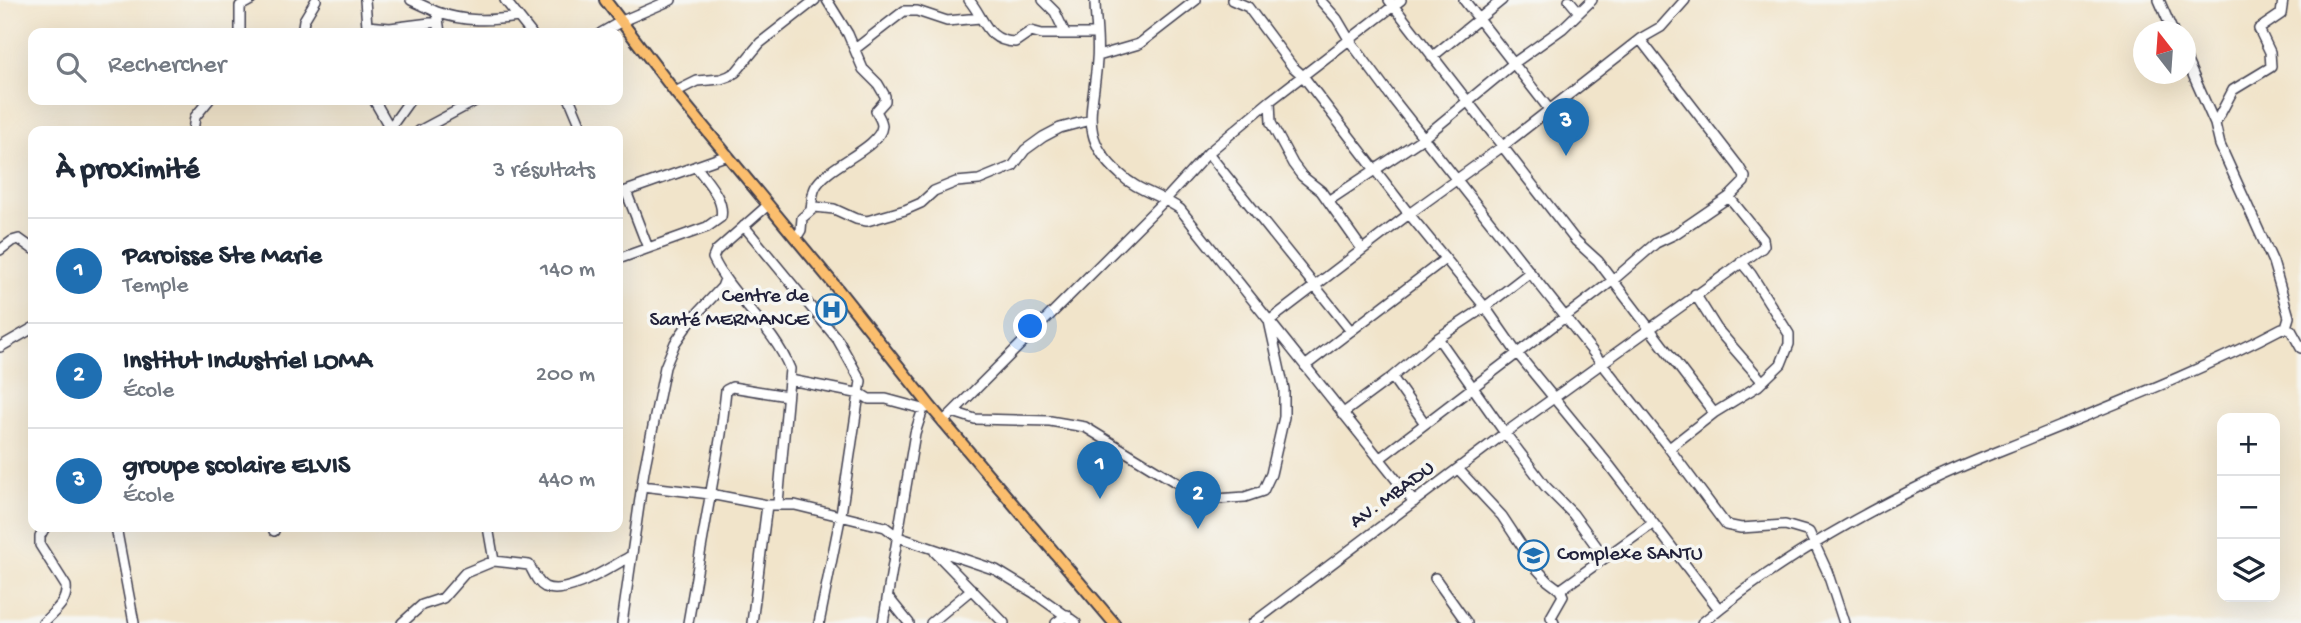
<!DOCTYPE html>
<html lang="fr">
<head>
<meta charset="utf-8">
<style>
	body { margin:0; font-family:"Gochi Hand",sans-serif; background:#f2f2f3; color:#1f2937 }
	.controls { position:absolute; right:21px; bottom:21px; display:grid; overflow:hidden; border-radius:14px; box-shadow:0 7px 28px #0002 }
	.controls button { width:63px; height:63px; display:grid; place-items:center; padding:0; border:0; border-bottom:2px solid #e0e1e3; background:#fff; color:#1f2937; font:35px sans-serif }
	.compass { position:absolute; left:2133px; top:21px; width:63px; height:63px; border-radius:50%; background:#fff; box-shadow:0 7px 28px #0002; rotate:343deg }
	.you { position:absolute; left:1031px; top:327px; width:24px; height:24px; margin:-18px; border:5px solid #fff; border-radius:50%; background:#1a73e8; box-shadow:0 0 0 10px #1a73e833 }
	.badge { display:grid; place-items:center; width:46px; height:46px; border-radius:50%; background:#1f6fb2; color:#fff; font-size:23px; font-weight:700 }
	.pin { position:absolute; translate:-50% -58px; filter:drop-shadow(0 2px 4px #0008) }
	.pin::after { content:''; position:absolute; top:37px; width:24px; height:21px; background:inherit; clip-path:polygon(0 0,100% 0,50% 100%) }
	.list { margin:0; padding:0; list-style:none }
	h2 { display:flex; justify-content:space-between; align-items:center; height:91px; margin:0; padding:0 28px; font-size:30px }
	h2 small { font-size:23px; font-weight:400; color:#747a83 }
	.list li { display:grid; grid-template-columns:46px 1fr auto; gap:21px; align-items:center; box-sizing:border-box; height:105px; padding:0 28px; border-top:2px solid #e0e1e3 }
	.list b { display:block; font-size:26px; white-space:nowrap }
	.list p { margin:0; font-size:23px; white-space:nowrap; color:#747a83 }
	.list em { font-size:23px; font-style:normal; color:#747a83 }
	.icon { flex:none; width:38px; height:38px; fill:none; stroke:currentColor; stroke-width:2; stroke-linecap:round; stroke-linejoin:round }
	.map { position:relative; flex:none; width:2301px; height:623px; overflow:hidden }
	.search { position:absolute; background:#fff; box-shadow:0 7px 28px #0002; left:28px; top:28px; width:595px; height:77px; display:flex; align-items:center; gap:18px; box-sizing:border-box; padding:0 24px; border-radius:14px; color:#747a83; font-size:26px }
	.panel { position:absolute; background:#fff; box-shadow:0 7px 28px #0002; left:28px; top:126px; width:595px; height:406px; border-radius:14px }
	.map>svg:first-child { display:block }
</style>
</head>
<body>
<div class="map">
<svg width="2301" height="623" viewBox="0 0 2301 623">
	<rect width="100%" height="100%" fill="#f6f6f2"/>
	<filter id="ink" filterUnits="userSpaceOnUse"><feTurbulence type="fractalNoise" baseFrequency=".0143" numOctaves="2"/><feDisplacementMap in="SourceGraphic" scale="14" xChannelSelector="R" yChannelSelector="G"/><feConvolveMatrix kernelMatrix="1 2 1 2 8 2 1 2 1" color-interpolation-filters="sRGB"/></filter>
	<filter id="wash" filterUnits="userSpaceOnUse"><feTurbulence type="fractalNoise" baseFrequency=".00686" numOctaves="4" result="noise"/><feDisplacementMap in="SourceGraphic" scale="28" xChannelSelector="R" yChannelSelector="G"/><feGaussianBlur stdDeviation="1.57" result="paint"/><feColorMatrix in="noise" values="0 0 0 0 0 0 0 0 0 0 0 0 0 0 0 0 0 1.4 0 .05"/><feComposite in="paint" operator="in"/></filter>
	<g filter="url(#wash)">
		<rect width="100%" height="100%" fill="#f1e4ca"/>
	</g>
	<g filter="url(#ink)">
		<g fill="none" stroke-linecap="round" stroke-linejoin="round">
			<defs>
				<path id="minor" d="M365,0L367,26L390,28L438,22
					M411,0L437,12L440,33
					M505,0L531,33
					M969,0C985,19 986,41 1015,42L1031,31L1042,34H1096
					M1043,0L1055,12L1065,33
					M1095,0C1095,19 1099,40 1097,60C1094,109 1077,136 1120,174C1137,191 1161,195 1180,209L1414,502
					M1232,0L1248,7L1292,66L1303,76L1409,214L1485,307L1517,353L1609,465L1719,609
					M1320,0L1337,19L1350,41L1393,99L1668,447L1726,525L1741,528L1785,525L1809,532L1827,571L1844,623
					M1389,0L1576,241L1598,261L1714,413
					M1464,0L1549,109
					M1569,0L1579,12
					M2159,0L2173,32
					M2283,0L2281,14L2259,29L2270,52L2271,67L2233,90L2215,124L2220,145L2273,262L2289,317L2286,327
					M437,12C464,22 490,21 518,17
					M240,33V6L251,0
					M302,33L304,20L316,0
					M601,33L622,21L671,0
					M855,49L904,11H917L947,21L980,18
					M1098,56L1139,44L1196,0
					M1432,57L1502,0
					M2186,59L2215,124
					M675,92L697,81L721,79L729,76L736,72L760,43L815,0
					M374,100L390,128
					M570,100L583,131
					M1270,101L1271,123L1293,164L1302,176L1321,191L1362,249
					M193,131L195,117L209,100
					M391,131L390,128L410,100
					M419,131L477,100
					M1208,153L1351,331
					M626,191L648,248
					M618,194L728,155
					M1328,201L1423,138L1514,63L1563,28L1592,0
					M768,205L716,251L713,258C732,298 773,326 790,369L778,503
					M811,210C812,203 812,194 815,188C826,165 880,149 882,126C882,120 878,116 876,111L885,101V96L878,84L863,69L848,34L827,0
					M744,226L838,340L861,381L841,514L819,623
					M796,238L801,230L802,218L815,207L834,209L856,219L867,221L905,210L921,203L934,191L956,182L979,180L1013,166L1025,150L1043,137L1060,128L1090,120
					M0,250L12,241L19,239L33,249
					M618,259L707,227L721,217C725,199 706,181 696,166
					M1695,294L1717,329L1762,381
					M1438,338L1505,433L1545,486L1573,514L1605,558
					M0,347L33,328
					M1305,366L1445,259
					M1392,377L1424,422
					M790,380L861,394L869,399H886L923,409
					M953,412L975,419L1050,421L1085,427L1187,489L1216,499L1245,497L1263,491L1271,474L1284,417V389L1269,321L1409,214L1503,146L1640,39L1661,27L1685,0
					M1342,414L1392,377L1438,338L1485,307L1529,273
					M943,422L1166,199L1208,153L1270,101L1401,0
					M1668,447L1672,446L1714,413L1758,386L1781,364L1789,344V334L1751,274L1741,262
					M1379,459L1612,281L1656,243L1675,234L1729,197L1744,182L1745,177L1739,167L1640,39
					M1459,470L1502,516L1537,569L1548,581L1560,590L1563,596L1551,617L1554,623
					M642,486L710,494L767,505H795L885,527L898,537L996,570L1034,593L1076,623
					M116,527L134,623
					M488,527L494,561
					M274,531L275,527
					M935,552L1004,623
					M1435,578L1467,623
					M1560,590L1652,524
					M888,597L909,623
					M43,623C53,612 68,603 66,586L40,545V536L45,527
					M402,623L422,605L443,598L465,573L494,561L529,565C534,572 536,582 545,587C567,597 612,566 631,556
					M622,623L644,471L665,367L675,343L691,320L722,287L725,279
					M688,623L721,434L726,390L732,387L787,396
					M752,623L767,505
					M883,623L915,433L923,409L931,407
					M931,623L972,589
					M1056,623L1067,615
					M1253,623L1505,433L1762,248L1764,245L1763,239L1729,197
					M1702,623C1770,566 1852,519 1932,480C1965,464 2000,451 2034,437C2117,403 2203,370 2282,328L2291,330L2301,348"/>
				<path id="major" d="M605,0L675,92L836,287L931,407L1114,623"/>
			</defs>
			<!-- minor casing -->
			<use href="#minor" stroke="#413f50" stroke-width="12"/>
			<!-- major casing -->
			<use href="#major" stroke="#413f50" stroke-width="14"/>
			<!-- minor -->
			<use href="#minor" stroke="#fff" stroke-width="9"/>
			<!-- major -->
			<use href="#major" stroke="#fbbe6e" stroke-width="10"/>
		</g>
	</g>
	<!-- icons -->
	<defs>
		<symbol id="hospital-ring" viewBox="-11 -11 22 22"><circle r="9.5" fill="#f6f6f2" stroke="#1f6fb2" stroke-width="1.5"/><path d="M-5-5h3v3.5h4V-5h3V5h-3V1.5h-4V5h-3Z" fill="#1f6fb2"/></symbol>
		<symbol id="school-ring" viewBox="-11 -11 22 22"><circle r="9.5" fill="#f6f6f2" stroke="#1f6fb2" stroke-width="1.5"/><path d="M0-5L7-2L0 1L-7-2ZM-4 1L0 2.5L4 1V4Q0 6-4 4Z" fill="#1f6fb2"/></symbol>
	</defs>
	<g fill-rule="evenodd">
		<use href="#hospital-ring" x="814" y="292" width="35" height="35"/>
		<use href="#school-ring" x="1516" y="538" width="35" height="35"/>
	</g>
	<g text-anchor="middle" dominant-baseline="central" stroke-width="7" stroke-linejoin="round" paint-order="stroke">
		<!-- poi labels -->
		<g font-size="21" fill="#22223b" stroke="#f6f6f2" text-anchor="end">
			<text x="809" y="297">Centre de<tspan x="809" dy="24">Santé MERMANCE</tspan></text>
			<text x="1557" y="555" text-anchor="start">Complexe SANTU</text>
		</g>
		<!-- street labels -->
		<g font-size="21" fill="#22223b" stroke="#f6f6f2">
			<text transform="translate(1393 496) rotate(-36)">AV. MBADU</text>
		</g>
	</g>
</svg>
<div class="controls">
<button>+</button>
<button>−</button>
<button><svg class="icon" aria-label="layers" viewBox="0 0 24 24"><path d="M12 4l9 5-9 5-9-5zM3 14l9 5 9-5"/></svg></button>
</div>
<svg class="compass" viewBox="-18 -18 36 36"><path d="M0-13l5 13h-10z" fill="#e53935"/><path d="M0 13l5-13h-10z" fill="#747a83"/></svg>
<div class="you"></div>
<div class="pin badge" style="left:1100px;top:499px">1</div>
<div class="pin badge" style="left:1198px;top:529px">2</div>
<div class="pin badge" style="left:1566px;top:156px">3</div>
<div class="search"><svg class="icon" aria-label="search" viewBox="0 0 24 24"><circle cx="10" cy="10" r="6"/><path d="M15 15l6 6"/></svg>Rechercher</div>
<section class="panel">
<h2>À proximité<small>3 résultats</small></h2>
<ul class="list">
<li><span class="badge">1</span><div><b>Paroisse Ste Marie</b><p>Temple</p></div><em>140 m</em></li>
<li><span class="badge">2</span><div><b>Institut Industriel LOMA</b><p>École</p></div><em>200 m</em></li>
<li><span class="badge">3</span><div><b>groupe scolaire ELVIS</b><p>École</p></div><em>440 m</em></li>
</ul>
</section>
</div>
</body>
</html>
